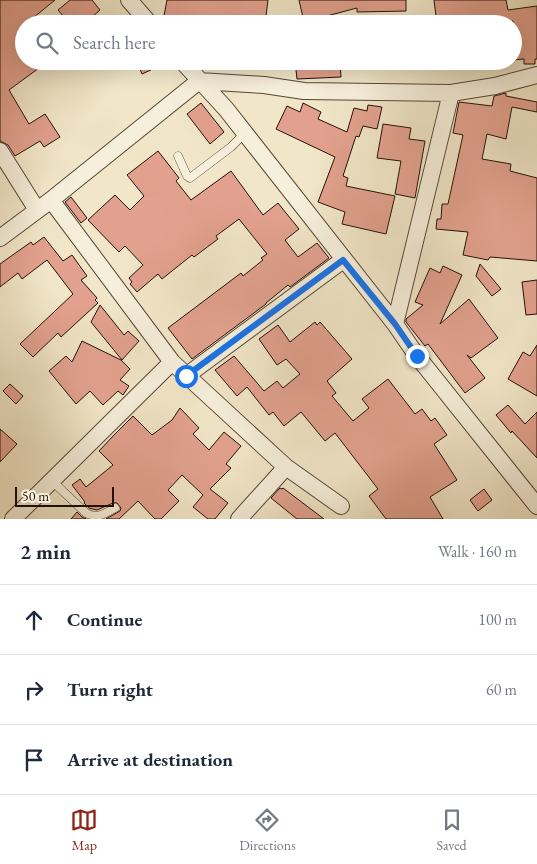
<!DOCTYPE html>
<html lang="en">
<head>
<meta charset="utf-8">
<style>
	body { margin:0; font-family:"EB Garamond",serif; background:#f2f2f3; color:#1f2937 }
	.scale { position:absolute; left:15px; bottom:12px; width:99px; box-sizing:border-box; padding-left:5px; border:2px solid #241007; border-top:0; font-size:14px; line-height:18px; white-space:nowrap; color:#241007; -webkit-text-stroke:4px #f6efdb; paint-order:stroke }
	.stop { position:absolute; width:15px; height:15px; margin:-11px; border:4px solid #1a73e8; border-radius:50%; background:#fff }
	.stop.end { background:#1a73e8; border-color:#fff; box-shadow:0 1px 5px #0008 }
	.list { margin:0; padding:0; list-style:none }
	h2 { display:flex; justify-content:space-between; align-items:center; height:65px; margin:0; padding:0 20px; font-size:21px }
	h2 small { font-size:16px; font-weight:400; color:#747a83 }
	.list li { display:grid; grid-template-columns:32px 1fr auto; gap:15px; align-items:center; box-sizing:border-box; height:70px; padding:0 20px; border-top:1px solid #e0e1e3 }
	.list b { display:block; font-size:19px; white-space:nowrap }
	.list em { font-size:16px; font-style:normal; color:#747a83 }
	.icon { flex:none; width:28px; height:28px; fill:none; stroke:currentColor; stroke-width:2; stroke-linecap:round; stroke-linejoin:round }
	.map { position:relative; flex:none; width:537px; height:519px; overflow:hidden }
	.search { position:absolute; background:#fff; box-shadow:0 5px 20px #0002; left:15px; right:15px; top:15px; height:55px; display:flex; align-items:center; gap:12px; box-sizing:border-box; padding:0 18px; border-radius:28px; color:#747a83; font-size:19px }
	.sheet { height:275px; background:#fff }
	nav { display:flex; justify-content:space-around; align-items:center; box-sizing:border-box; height:70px; border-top:1px solid #e0e1e3; background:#fff; font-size:14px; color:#747a83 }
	nav a { display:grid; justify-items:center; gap:2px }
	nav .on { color:#8f2418 }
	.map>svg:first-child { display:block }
</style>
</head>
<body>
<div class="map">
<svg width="537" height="519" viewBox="0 0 537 519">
	<rect width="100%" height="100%" fill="#f1e6c8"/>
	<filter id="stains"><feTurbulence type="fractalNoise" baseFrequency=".004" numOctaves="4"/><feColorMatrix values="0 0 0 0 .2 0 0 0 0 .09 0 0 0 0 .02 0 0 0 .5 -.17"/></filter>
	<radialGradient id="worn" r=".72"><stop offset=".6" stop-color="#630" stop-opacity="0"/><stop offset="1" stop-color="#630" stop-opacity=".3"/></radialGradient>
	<!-- building -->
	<path fill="#e2a18e" stroke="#241007" d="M0,0H55L33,18L39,24H24V61H34L39,68L9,90L29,124L45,114L60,137L44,147L40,141L15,156L8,145L0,141Z
		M70,0H92L100,10L84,24H70L58,10Z
		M167,0H268L265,24H180L163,21Z
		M299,0H406V11L357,12V8L304,22Z
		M434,0H506L508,10L537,6V59H535V64H524V59L513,60V21L498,24H437Z
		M137,61H170L142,74Z
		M295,61H320L321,65L340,64L341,77L297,79Z
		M506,93V96L537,102V112L512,107L506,139L487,134L482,159L511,164L510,171L537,178V261L490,257L488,260L463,255L468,232L436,229L437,219H441L442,204H448L463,135L453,133L459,102L492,106L494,96Z
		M201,103L224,132L210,144L187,114Z
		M303,103L321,112L318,119L347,132L354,108L367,111L368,105L382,107L377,129L363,126L359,137L356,136L343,176L348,178L346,186L395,196L386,234L342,224L345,212L318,202L335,157L276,129L287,106L300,112Z
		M383,124L411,128L409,139L425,141L415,198L395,194L401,161L377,158Z
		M158,151L179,178L176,181L191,200L231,171L263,215L278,203L299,229L285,240L298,257L317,243L329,258L290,287L288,285L266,303V304L192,359L168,328L241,273L243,276L263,260L261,258L267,254L239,219L216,236L218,239L194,257L192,255L162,279L158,274L137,292L130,284L132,282L129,278L143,265L125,246L119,252L88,220L115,195L130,210L144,196L127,175Z
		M71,197L87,218L81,223L65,202Z
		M44,237L63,261L72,255L87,276L81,280L97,298L95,300L98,303L61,337L58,333L33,357L20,344L73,294L47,260L22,279L18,273L0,287V264L31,242L33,245Z
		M480,264L501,289L492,296L476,276Z
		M443,266L462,275L440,324L469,299L498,338L471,358L467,355L485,378L465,393L428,344L425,346L406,322V319L423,305L415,302L430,268L440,273Z
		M537,280V314L526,315L522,282Z
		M100,305L124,335L128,331L139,341L122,360L91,322Z
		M315,322L317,325L320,322L352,359L327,381L336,393L332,396L353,421L369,408L362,399L388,379L415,414L422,409L431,421L435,418L447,435L434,444L457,480L430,497L443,519H386L369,496L378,489L335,433L325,441L301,412L284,426L273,412L269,415L247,387L237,396L215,370L234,356L264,391L277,381L283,388L300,374L286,359L277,365L259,339L278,325L290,342Z
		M82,341L121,360L130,369L120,380L129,386L123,395L118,391L103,405L90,391L76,404L49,371L66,356L72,362Z
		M537,345V396L508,379L523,352L530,356Z
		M10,384L23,396L16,404L3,391Z
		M508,405L525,424L537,412V458L512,431L511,433L496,415Z
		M180,408L199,428L193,434L209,450L224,432L241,446L226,464L231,468L210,489L228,503L215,519H208L193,507L203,495L182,475L168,490L179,501L161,519H155L138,501L119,519H106L120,511L121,508L117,503H113L97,510L89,508L84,503L85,502L72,485L80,479L86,487L113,465L99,451L114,435L133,416L152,435L172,420Z
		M0,429L17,444L0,462Z
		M280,488L282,489L283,488L324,519H297L271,498Z
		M484,489L492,500L478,511L470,500Z
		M77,512L82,517L86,519H71Z"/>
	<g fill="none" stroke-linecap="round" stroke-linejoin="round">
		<defs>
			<path id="service" d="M178,156L187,176L190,178L231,147L245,133
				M51,480L86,513C97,519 104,514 115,508"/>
			<path id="minor" d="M129,0L150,24
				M182,61L226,109L395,324L417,356L537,506
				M0,151L37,210
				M51,200L172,362L286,467L341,506
				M0,238L51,200L199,81L264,85L304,91L451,93L495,86L537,75
				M395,324L451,93
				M186,376L343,260
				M13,519L172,362
				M239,519L286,467"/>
		</defs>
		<!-- service casing -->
		<use href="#service" stroke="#574637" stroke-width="9"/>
		<!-- minor casing -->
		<use href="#minor" stroke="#574637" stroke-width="18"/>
		<!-- service -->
		<use href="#service" stroke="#f6efdb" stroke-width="8"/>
		<!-- minor -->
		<use href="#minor" stroke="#f6efdb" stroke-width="16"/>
	</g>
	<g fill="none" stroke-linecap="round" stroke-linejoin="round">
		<!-- route -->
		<path stroke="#1a73e8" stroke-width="6" d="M186,376L343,260L395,324L417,356"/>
	</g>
	<rect width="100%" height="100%" filter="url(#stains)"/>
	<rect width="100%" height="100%" fill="url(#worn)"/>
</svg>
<div class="scale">50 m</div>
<div class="stop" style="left:186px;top:376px"></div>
<div class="stop end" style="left:417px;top:356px"></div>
<div class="search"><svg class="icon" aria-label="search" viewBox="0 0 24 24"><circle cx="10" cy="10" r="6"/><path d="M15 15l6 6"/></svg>Search here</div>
</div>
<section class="sheet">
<h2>2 min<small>Walk · 160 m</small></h2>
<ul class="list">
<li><svg class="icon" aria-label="ahead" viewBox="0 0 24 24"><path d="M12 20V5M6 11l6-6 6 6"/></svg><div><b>Continue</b></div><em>100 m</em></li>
<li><svg class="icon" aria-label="right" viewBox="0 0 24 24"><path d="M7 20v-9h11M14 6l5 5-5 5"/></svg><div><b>Turn right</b></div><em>60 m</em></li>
<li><svg class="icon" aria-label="arrive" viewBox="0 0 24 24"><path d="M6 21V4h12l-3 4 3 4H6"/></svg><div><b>Arrive at destination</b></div></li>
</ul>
</section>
<nav>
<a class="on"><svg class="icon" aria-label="map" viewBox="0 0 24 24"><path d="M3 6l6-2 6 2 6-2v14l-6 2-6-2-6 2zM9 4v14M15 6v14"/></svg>Map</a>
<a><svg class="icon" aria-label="directions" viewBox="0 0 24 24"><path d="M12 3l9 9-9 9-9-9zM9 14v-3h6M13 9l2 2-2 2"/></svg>Directions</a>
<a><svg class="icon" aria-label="saved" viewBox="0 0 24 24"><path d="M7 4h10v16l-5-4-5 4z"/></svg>Saved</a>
</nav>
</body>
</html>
